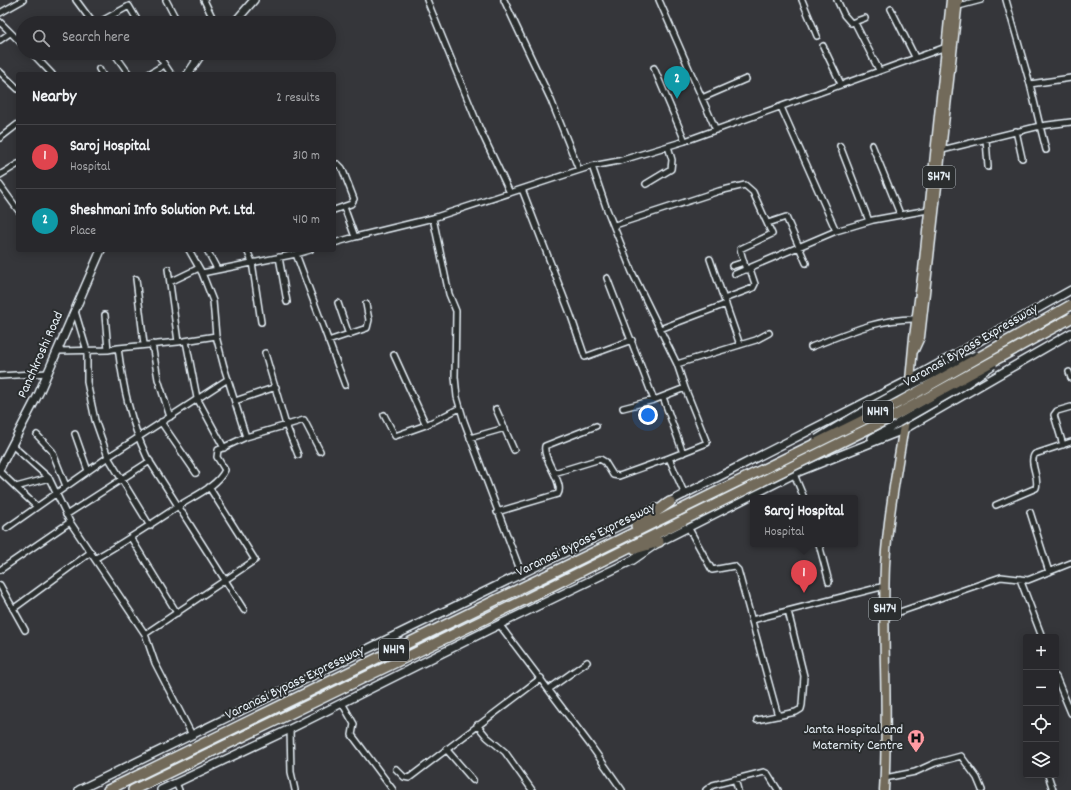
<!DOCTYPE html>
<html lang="en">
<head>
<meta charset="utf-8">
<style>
	body { margin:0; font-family:Dekko,sans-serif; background:#343438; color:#f1f3f6 }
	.controls { position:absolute; right:12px; bottom:12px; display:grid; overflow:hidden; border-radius:4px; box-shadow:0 2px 10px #0003 }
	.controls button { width:36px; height:36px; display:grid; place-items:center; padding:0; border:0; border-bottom:1px solid #444448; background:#28282c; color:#f1f3f6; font:20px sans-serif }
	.you { position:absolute; left:648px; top:415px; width:14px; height:14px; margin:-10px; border:3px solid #fff; border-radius:50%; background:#1a73e8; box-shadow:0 0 0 6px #1a73e833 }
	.badge { display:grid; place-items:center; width:26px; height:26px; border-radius:50%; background:#bca0f2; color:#fff; font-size:13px; font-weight:700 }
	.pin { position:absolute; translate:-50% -33px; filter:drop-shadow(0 1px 2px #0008) }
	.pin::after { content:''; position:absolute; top:21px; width:14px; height:12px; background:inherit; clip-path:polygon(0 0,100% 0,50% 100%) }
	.popup { position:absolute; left:750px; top:495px; width:108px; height:52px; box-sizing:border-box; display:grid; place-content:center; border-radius:4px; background:#28282c; filter:drop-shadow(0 1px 3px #0005); font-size:13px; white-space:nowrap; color:#a5a6a9 }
	.popup b { font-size:15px; color:#f1f3f6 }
	.popup::after { content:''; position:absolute; left:50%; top:100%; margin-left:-8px; border:8px solid transparent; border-top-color:#28282c }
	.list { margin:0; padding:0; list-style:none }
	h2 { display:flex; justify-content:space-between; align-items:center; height:52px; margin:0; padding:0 16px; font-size:17px }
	h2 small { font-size:13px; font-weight:400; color:#a5a6a9 }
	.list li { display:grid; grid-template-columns:26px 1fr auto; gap:12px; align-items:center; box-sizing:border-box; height:64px; padding:0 16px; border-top:1px solid #444448 }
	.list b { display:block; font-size:15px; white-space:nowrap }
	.list p { margin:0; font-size:13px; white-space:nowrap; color:#a5a6a9 }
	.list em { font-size:13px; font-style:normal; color:#a5a6a9 }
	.icon { flex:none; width:22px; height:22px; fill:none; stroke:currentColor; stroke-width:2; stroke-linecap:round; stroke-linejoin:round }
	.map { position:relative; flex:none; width:1071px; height:790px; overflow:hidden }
	.search { position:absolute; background:#28282c; box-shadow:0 2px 10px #0003; left:16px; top:16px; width:320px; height:44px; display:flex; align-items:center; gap:10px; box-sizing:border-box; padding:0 14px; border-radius:22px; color:#a5a6a9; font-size:15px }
	.panel { position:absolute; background:#28282c; box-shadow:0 2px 10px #0003; left:16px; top:72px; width:320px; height:180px; border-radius:4px }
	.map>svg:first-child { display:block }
</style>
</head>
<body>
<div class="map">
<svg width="1071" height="790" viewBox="0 0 1071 790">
	<rect width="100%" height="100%" fill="#35363a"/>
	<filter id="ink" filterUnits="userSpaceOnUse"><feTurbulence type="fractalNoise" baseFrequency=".025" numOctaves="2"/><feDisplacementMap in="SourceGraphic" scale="8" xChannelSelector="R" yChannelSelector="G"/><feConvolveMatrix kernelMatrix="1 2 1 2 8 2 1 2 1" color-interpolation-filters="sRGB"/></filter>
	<g filter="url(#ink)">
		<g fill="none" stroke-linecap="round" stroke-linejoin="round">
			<defs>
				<path id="street" d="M76,0L93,23
					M166,0L178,23
					M204,0L215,23
					M427,0L479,127L510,193
					M504,0L551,100L579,170
					M659,0L716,130
					M802,0L817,36
					M837,0L844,15L851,23L865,18
					M1006,0L1030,84
					M955,7L981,0
					M891,9L915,57
					M0,13L23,0
					M0,22L23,45
					M98,23L129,6L139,23
					M855,23L879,70
					M0,40L10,33
					M823,46L841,84
					M32,53L52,74
					M114,53L129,74
					M157,53L171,74
					M193,53L195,61
					M654,68L685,141
					M99,69L102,74
					M0,72L18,89
					M149,74L164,65
					M702,98L746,79
					M781,107L836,231L873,220L928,210
					M1016,131L1022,158
					M0,138L18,124
					M986,139L988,167
					M872,145L900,214
					M840,146L869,221
					M942,150L1040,126L1030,84L1071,78
					M1046,150L1040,126L1071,122
					M334,165L338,164L342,168L354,199L351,204L334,210
					M592,166L606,207L632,272L677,364
					M0,175L18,164
					M646,184L671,169L672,160L668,146
					M0,185L18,210
					M522,189L571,316L585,357L632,340
					M344,207L355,237L433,218L592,166L619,161L685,141L946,47
					M433,218L449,294L456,311L455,377L457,397L464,421L522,575
					M768,223L786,217L806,263
					M615,225L719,191L745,185L753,192L772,234L740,249L746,270
					M334,243L355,237
					M189,250L202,273L296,254L345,385
					M207,250L217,269
					M247,250L252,262L261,322
					M296,254L310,250
					M279,257L287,302
					M710,259L740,345
					M732,266L744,262
					M168,269L178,342
					M735,274L836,231
					M607,278L654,400
					M136,279L144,344
					M170,282L199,268
					M724,299L753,288L755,284L750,269
					M338,303L349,335
					M75,311L87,351V382L95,420L108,457L150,526
					M105,315L108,350L118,348L178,342L216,336
					M660,329L726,304
					M186,341L197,398L224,448
					M328,341L367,328L369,320L366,304
					M152,344L158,379L170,417
					M811,347C845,334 879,318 916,319
					M118,348C123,386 130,421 147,457L244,610
					M58,351L108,350
					M265,353L286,425L298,455
					M394,355L426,425
					M1069,372L1071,378
					M0,376L48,373
					M685,388L677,364L756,340L769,333
					M663,397L683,453
					M235,401L276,387
					M623,408L654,400L685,388L707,443L669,458L685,495
					M496,409L514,450
					M384,415L395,436L426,425L460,408
					M161,422L196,473
					M75,434L88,471
					M37,435L52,451L66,486
					M246,437L304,420L320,451
					M470,438L505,428
					M1063,445L1054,415L1057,411L1071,407
					M13,446L49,478L70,522L145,634L155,663L192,735
					M0,472L37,507
					M554,473L600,459L605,462L613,475L619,476L669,458
					M794,474L804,498
					M16,487L49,478
					M996,505L1036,488C1040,477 1028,462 1035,454L1071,442
					M497,512L558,494C565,483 542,460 545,446L596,426
					M1030,512L1049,572
					M66,515L150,461
					M688,527L712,570L734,566L738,570L778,716
					M7,528L108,457L228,379
					M131,538L177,613
					M819,544L829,582
					M96,558C124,542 150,525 177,507C192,497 217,487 225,470L217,457L218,450L246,437L224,367L216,336L213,301L202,273
					M0,570L70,522
					M1020,579L1042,637
					M0,585L25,630
					M13,609L91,552
					M885,617L1001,577L1028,580L1071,563
					M752,620L885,586
					M499,624L591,746L622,790
					M145,634L255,560L209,487
					M1056,677L1071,713
					M549,689L587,662
					M342,703L354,724L352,735L393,790
					M757,720L796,712L801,709L802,705L804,676L788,611
					M477,725L487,737L505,752L532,790
					M290,729L291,772L295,790
					M446,749L473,780
					M396,769L404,777L409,778L541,678
					M1048,775L1053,790
					M885,778L915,772L935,763L961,756L977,778L982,790
					M735,779L738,790
					M176,783L179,790
					M706,790L713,785L764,772L768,774L778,790"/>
				<path id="secondary" d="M234,23L254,0
					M188,74L202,53
					M872,438L898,423
					M0,468L39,393L101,250
					M665,504L911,379L1071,290
					M79,790L656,508
					M161,790L290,729L488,630L633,560L659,542L798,472L903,430L1071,333"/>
				<path id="primary" d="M914,350L920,337L958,0
					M909,391L914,337L923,270L951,0
					M884,790C889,715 882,640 885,565C888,514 898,464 906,414"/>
				<path id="highway" d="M636,526L670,502
					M635,549L659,542
					M108,790L680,510
					M133,790L524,600L684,520"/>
			</defs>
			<!-- street casing -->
			<use href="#street" stroke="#e8f1f8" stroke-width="8"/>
			<!-- secondary casing -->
			<use href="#secondary" stroke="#e8f1f8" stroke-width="10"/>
			<!-- primary casing -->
			<use href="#primary" stroke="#e8f1f8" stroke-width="11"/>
			<!-- highway casing -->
			<use href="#highway" stroke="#e8f1f8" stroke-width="12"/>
			<!-- street -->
			<use href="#street" stroke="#2a2d2e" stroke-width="5"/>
			<!-- secondary -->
			<use href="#secondary" stroke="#2a2d2e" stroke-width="7"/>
			<!-- primary -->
			<use href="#primary" stroke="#726b5a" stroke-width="8"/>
			<!-- highway -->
			<use href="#highway" stroke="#726b5a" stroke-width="9"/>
			<defs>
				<path id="secondary-bridge" d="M898,423L961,387L993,365
					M817,439C867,408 921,378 976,355"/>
				<path id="highway-bridge" d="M680,510L900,402L1071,305
					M684,520L894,416L1071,318"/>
			</defs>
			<!-- secondary-bridge casing -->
			<use href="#secondary-bridge" stroke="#e8f1f8" stroke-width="10" stroke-linecap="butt"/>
			<!-- highway-bridge casing -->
			<use href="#highway-bridge" stroke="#e8f1f8" stroke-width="12" stroke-linecap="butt"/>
			<!-- secondary-bridge -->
			<use href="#secondary-bridge" stroke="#2a2d2e" stroke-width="7"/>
			<!-- highway-bridge -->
			<use href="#highway-bridge" stroke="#726b5a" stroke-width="9"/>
		</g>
	</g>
	<!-- icons -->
	<defs>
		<symbol id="hospital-pin" viewBox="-11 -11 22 30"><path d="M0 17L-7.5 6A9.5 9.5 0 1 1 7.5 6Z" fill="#ff9aa2" stroke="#2a2d2e"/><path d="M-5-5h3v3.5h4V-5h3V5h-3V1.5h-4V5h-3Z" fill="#111"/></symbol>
	</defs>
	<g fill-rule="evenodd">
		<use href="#hospital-pin" x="906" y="728" width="20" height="27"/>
	</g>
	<g text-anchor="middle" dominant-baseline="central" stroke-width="4" stroke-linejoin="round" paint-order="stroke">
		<!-- shield labels -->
		<g fill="#2a2d2e" stroke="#afb6bb" stroke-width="1">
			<rect x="923" y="166" width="32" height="22" rx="3"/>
			<rect x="863" y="401" width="30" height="22" rx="3"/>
			<rect x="869" y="598" width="32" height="22" rx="3"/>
			<rect x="379" y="639" width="30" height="22" rx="3"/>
		</g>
		<g font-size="13" font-weight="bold" fill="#e8f1f8">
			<text x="939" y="177">SH74</text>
			<text x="878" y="412">NH19</text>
			<text x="885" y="609">SH74</text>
			<text x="394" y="650">NH19</text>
		</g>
		<!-- street labels -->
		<g font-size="14" fill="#e8f1f8" stroke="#2a2d2e">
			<text transform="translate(971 346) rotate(-30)">Varanasi Bypass Expressway</text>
			<text transform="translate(41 355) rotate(-66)">Panchkroshi Road</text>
			<text transform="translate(586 540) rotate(-26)">Varanasi Bypass Expressway</text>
			<text transform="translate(295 683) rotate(-26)">Varanasi Bypass Expressway</text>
		</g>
		<!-- poi labels -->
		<g font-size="14" fill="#e8f1f8" stroke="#2a2d2e" text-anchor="end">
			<text x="903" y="730">Janta Hospital and<tspan x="903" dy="16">Maternity Centre</tspan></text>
		</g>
	</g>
</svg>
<div class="controls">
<button>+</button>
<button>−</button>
<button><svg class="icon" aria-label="locate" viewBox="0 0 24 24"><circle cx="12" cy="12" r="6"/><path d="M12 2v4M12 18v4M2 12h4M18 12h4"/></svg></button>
<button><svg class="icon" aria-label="layers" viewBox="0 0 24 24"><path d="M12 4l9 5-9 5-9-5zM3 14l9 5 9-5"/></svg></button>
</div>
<div class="you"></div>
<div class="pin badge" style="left:804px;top:593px;background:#e0444e">1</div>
<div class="popup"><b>Saroj Hospital</b>Hospital</div>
<div class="pin badge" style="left:677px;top:99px;background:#0f9aa8">2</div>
<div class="search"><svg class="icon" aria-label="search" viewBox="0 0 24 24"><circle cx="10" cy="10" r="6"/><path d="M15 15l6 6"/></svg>Search here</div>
<section class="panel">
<h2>Nearby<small>2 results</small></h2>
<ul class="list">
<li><span class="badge" style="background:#e0444e">1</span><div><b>Saroj Hospital</b><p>Hospital</p></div><em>310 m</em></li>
<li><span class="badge" style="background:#0f9aa8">2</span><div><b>Sheshmani Info Solution Pvt. Ltd.</b><p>Place</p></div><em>410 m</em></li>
</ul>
</section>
</div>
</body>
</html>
